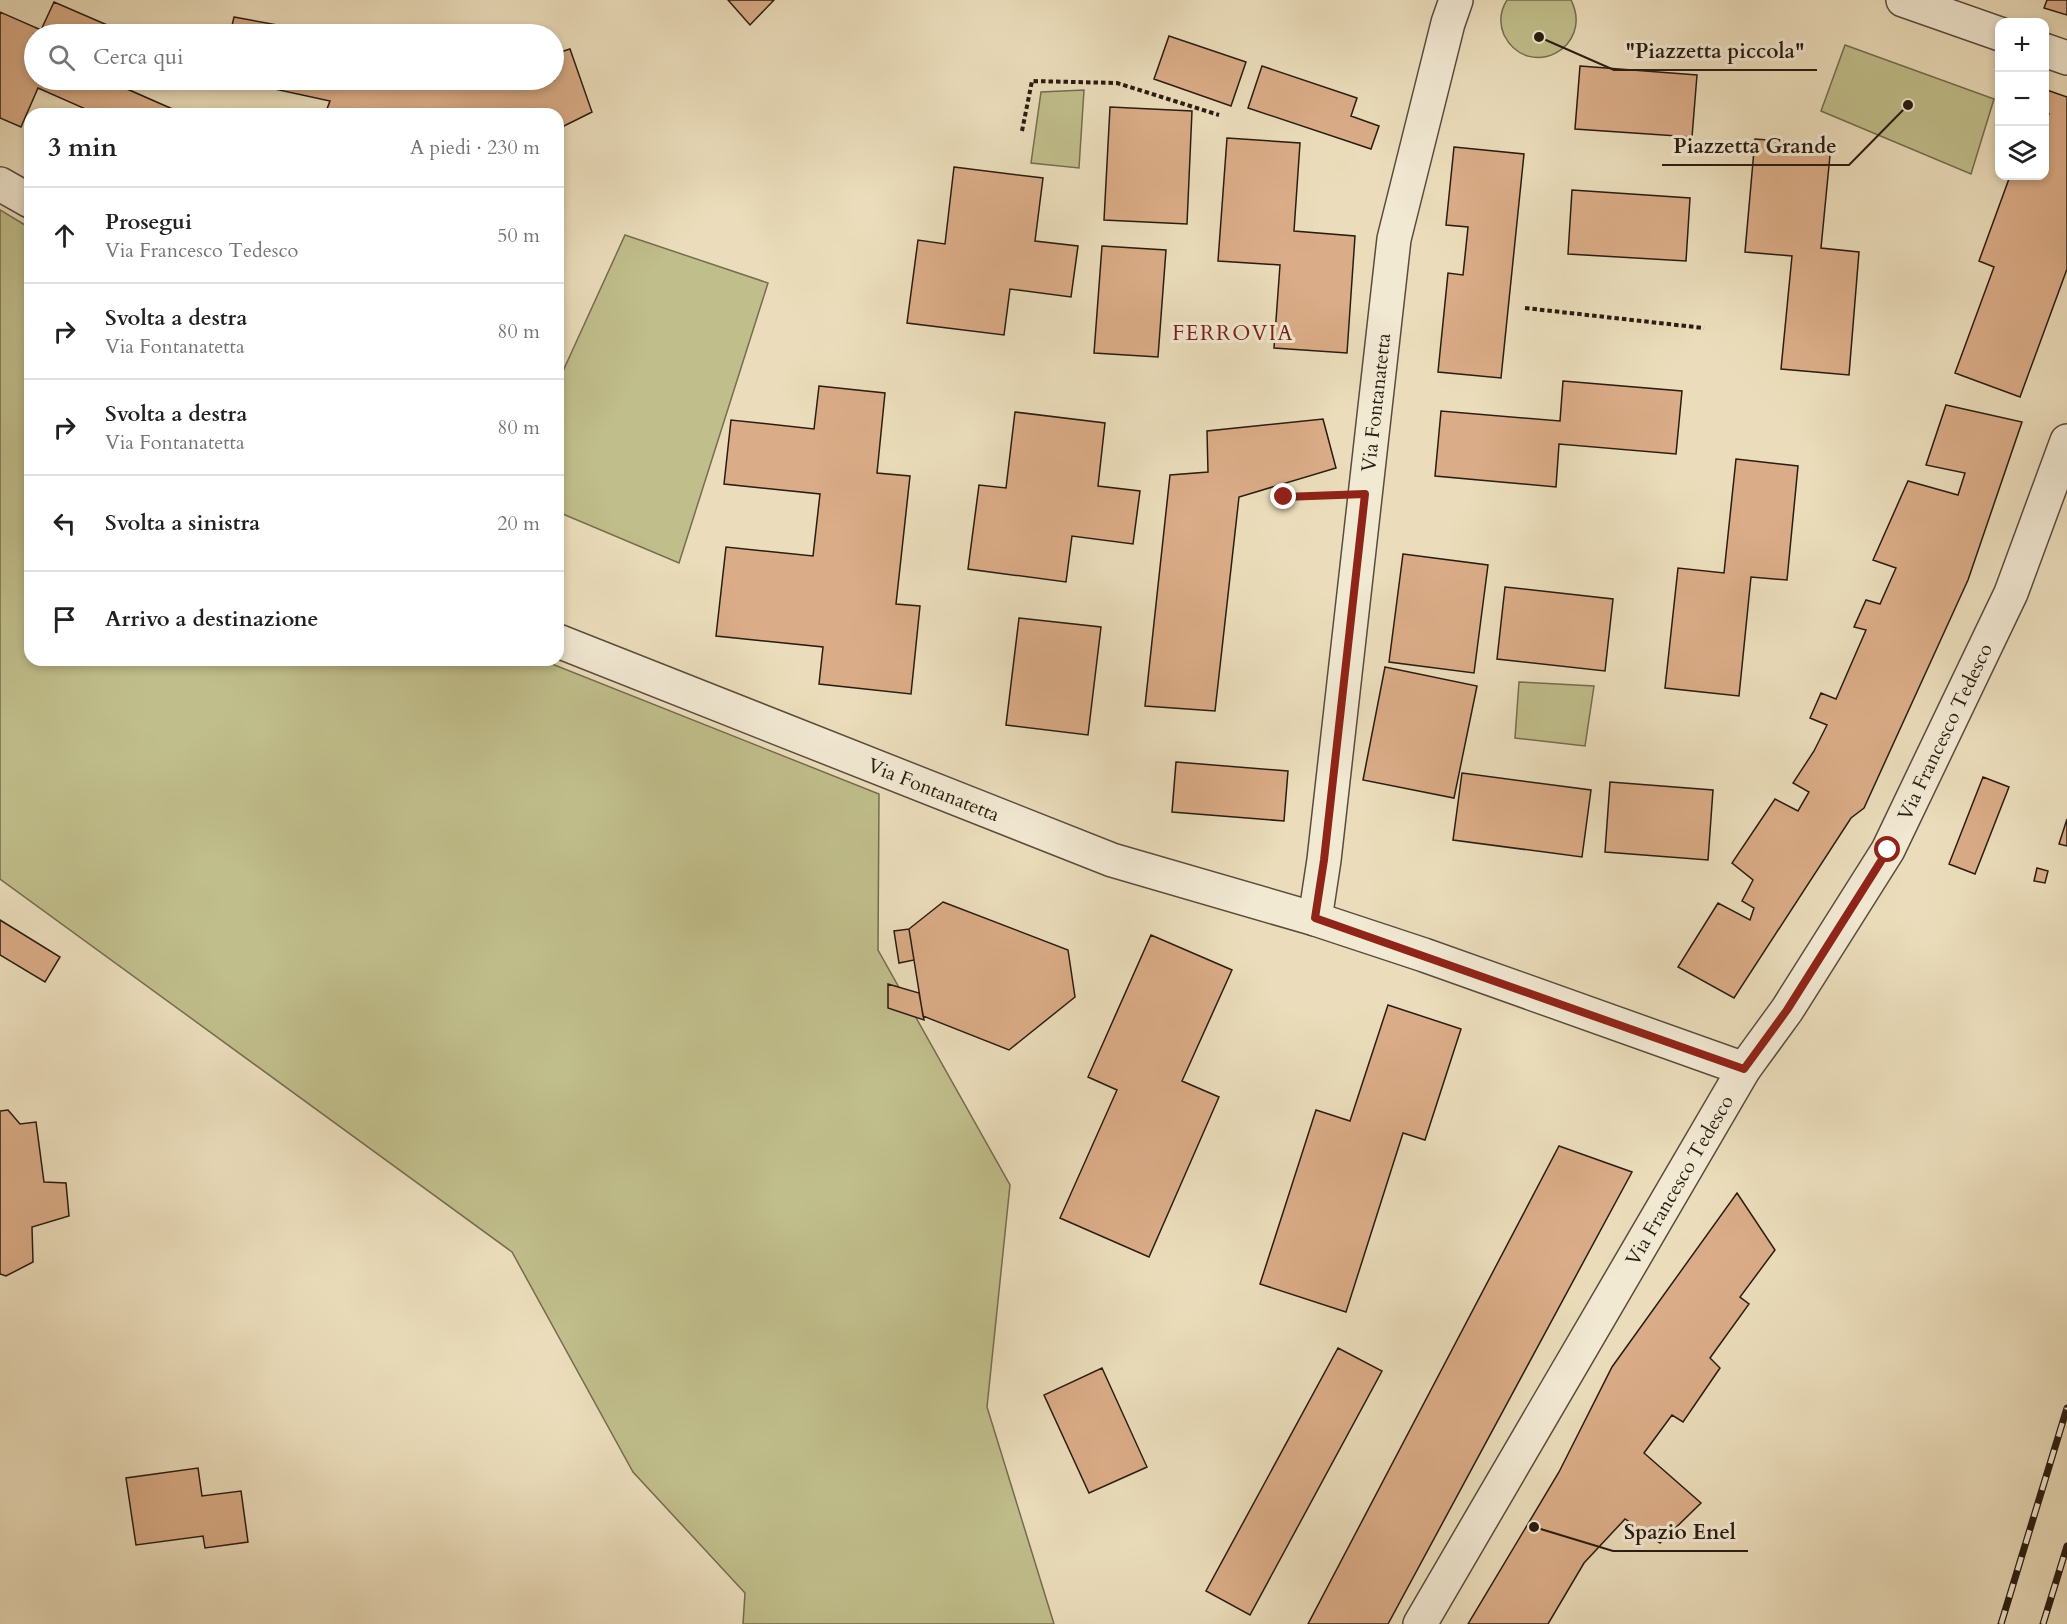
<!DOCTYPE html>
<html lang="it">
<head>
<meta charset="utf-8">
<style>
	body { margin:0; font-family:Cardo,serif; background:#f2f2f2; color:#202124 }
	.controls { position:absolute; right:18px; top:18px; display:grid; overflow:hidden; border-radius:12px; box-shadow:0 3px 9px #0003 }
	.controls button { width:54px; height:54px; display:grid; place-items:center; padding:0; border:0; border-bottom:2px solid #e0e0e0; background:#fff; color:#202124; font:30px sans-serif }
	.stop { position:absolute; width:18px; height:18px; margin:-14px; border:4px solid #8f2418; border-radius:50%; background:#fff }
	.stop.end { background:#8f2418; border-color:#fff; box-shadow:0 2px 6px #0008 }
	.list { margin:0; padding:0; list-style:none }
	h2 { display:flex; justify-content:space-between; align-items:center; height:78px; margin:0; padding:0 24px; font-size:26px }
	h2 small { font-size:20px; font-weight:400; color:#757577 }
	.list li { display:grid; grid-template-columns:39px 1fr auto; gap:18px; align-items:center; box-sizing:border-box; height:96px; padding:0 24px; border-top:2px solid #e0e0e0 }
	.list b { display:block; font-size:22px; white-space:nowrap }
	.list p { margin:0; font-size:20px; white-space:nowrap; color:#757577 }
	.list em { font-size:20px; font-style:normal; color:#757577 }
	.icon { flex:none; width:33px; height:33px; fill:none; stroke:currentColor; stroke-width:2; stroke-linecap:round; stroke-linejoin:round }
	.map { position:relative; flex:none; width:2067px; height:1624px; overflow:hidden }
	.search { position:absolute; background:#fff; box-shadow:0 3px 9px #0003; left:24px; top:24px; width:540px; height:66px; display:flex; align-items:center; gap:15px; box-sizing:border-box; padding:0 21px; border-radius:33px; color:#757577; font-size:22px }
	.panel { position:absolute; background:#fff; box-shadow:0 3px 9px #0003; left:24px; top:108px; width:540px; height:558px; border-radius:18px }
	.map>svg:first-child { display:block }
</style>
</head>
<body>
<div class="map">
<svg width="2067" height="1624" viewBox="0 0 2067 1624">
	<rect width="100%" height="100%" fill="#ebddbb"/>
	<filter id="stains"><feTurbulence type="fractalNoise" baseFrequency=".00333" numOctaves="4"/><feColorMatrix values="0 0 0 0 .2 0 0 0 0 .09 0 0 0 0 .02 0 0 0 .5 -.17"/></filter>
	<radialGradient id="worn" r=".72"><stop offset=".6" stop-color="#630" stop-opacity="0"/><stop offset="1" stop-color="#630" stop-opacity=".3"/></radialGradient>
	<!-- green -->
	<path fill="#c0be8b" stroke="#746d4e" stroke-width="1.5" d="M1507,0H1571C1595,48 1528,82 1504,35C1499,23 1500,11 1507,0Z
		M1845,45L1994,99L1971,174L1821,111Z
		M1084,90L1079,168L1031,163L1041,92Z
		M0,210L30,228V660H542L879,794L878,950L1010,1185L987,1407L1054,1624H743L745,1593L633,1472L512,1252L0,879Z
		M625,235L768,283L679,563L558,512V382Z
		M1519,682L1594,686L1585,746L1515,738Z"/>
	<!-- building -->
	<path fill="#daac87" stroke="#291c11" stroke-width="1.5" d="M728,0H774L750,25Z
		M2047,0H2067V15L2044,8Z
		M54,2L128,34H34V80H131L127,89L184,114H86L88,110L38,88L21,127L0,118V12L41,30Z
		M234,17L327,34H230Z
		M1169,36L1246,62L1231,106L1154,79Z
		M570,49L592,112L558,129V114H325L330,101L233,80H554V54Z
		M1262,66L1357,98L1351,116L1379,126L1371,149L1248,108Z
		M1580,66L1697,75L1692,137L1575,129Z
		M2044,89L2067,97V269L2020,397L1955,373L1994,267L1979,261L2010,176H2044V125L2049,114L2044,112Z
		M1110,107L1192,111L1187,224L1104,220Z
		M1227,138L1300,143L1294,231L1355,236L1347,353L1274,348L1280,265L1218,261Z
		M1755,139L1831,145L1821,248L1859,252L1849,375L1781,369L1792,256L1745,252Z
		M1454,147L1524,154L1501,378L1438,372L1448,273L1463,275L1468,227L1446,225Z
		M954,167L1043,178L1035,241L1078,246L1071,297L1010,289L1004,335L907,323L918,240L945,244Z
		M1572,190L1690,198L1686,261L1568,254Z
		M1102,246L1166,250L1158,357L1094,353Z
		M1563,381L1682,391L1676,454L1559,444L1556,487L1435,476L1441,411L1560,421Z
		M819,386L885,393L877,473L910,476L896,604L920,606L911,694L819,684L823,647L716,636L726,547L813,556L820,494L724,484L731,420L814,429Z
		M1946,405L2022,422L1968,580L1864,808L1851,818L1734,998L1678,967L1718,903L1750,920L1754,908L1742,901L1753,880L1732,863L1775,799L1798,811L1809,792L1793,783L1814,751L1827,725L1810,718L1821,693L1836,699L1866,630L1854,627L1866,600L1880,604L1896,568L1873,560L1908,481L1958,495L1965,473L1926,465Z
		M1015,412L1105,423L1098,486L1140,491L1133,544L1072,536L1066,582L968,569L979,485L1006,488Z
		M1323,419L1336,468L1239,497L1215,711L1145,706L1170,475L1208,472L1207,431Z
		M1736,459L1798,466L1787,580L1751,577L1739,696L1665,688L1678,568L1724,573Z
		M1403,554L1488,565L1474,673L1389,662Z
		M1505,587L1613,599L1605,671L1497,659Z
		M1019,618L1101,627L1088,735L1006,725Z
		M1385,667L1477,686L1454,798L1363,780Z
		M1176,762L1288,771L1284,821L1172,812Z
		M1462,773L1591,790L1582,857L1453,840Z
		M1983,777L2009,787L1975,874L1949,864Z
		M1610,782L1713,790L1708,860L1605,852Z
		M2067,819V846L2059,844Z
		M2037,868L2048,871L2045,883L2034,881Z
		M943,902L1068,950L1075,997L1009,1050L923,1016L909,929Z
		M0,920L60,957L45,982L0,955Z
		M909,929L914,960L899,963L894,931Z
		M1151,935L1232,970L1182,1081L1219,1097L1149,1257L1060,1218L1117,1090L1088,1077Z
		M888,984L919,993L924,1020L888,1008Z
		M1388,1005L1461,1029L1425,1140L1403,1133L1346,1312L1260,1284L1316,1110L1350,1121Z
		M8,1110L20,1124L36,1122L44,1182L66,1183L69,1216L32,1227L33,1262L6,1276L0,1274V1111Z
		M1559,1146L1632,1172L1388,1624H1308Z
		M1737,1193L1775,1250L1740,1297L1749,1304L1710,1358L1720,1368L1683,1422L1672,1415L1644,1453L1701,1503L1660,1543L1625,1519L1584,1563L1548,1624H1468L1559,1472L1612,1367Z
		M1338,1348L1382,1371L1250,1615L1206,1591Z
		M1102,1368L1147,1467L1089,1493L1044,1395Z
		M198,1468L202,1496L241,1491L248,1542L205,1548L203,1536L136,1545L126,1478Z"/>
	<g fill="none" stroke-linecap="round" stroke-linejoin="round">
		<defs>
			<g id="minor">
				<path d="M1903,0L2000,34"/>
				<path d="M2044,50L2067,58"/>
				<path d="M0,184L30,201"/>
				<path id="s1" d="M558,641L1112,860L1315,919L1424,955L1744,1069"/>
				<path id="s2" d="M1315,919L1324,860L1394,239L1448,23L1456,0"/>
				<path id="s3" d="M1420,1624L1744,1069L1787,1010L1888,850L2011,593L2067,441"/>
			</g>
		</defs>
		<!-- minor casing -->
		<use href="#minor" stroke="#5a4c3c" stroke-width="36"/>
		<!-- path -->
		<path stroke="#291c11" stroke-width="4" stroke-dasharray="4.5 3" stroke-linecap="butt" d="M1022,131L1032,81L1117,83L1219,115
			M1525,308L1704,328
			M1284,497L1331,495"/>
		<!-- minor -->
		<use href="#minor" stroke="#f2e9d3" stroke-width="33"/>
		<defs>
			<path id="rail" d="M2001,1624L2067,1408
				M2043,1624L2067,1546"/>
		</defs>
		<!-- rail casing -->
		<use href="#rail" stroke="#291c11" stroke-width="7"/>
		<!-- rail -->
		<use href="#rail" stroke="#f2e9d3" stroke-width="4.5" stroke-dasharray="14" stroke-linecap="butt"/>
	</g>
	<g fill="none" stroke-linecap="round" stroke-linejoin="round">
		<!-- route -->
		<path stroke="#8f2418" stroke-width="8" d="M1284,497L1365,494L1324,860L1315,918L1744,1069L1787,1010L1888,850"/>
	</g>
	<g text-anchor="middle" dominant-baseline="central" stroke-width="6" stroke-linejoin="round" paint-order="stroke">
		<!-- street labels -->
		<g font-size="20" fill="#291c11" stroke="#f2e9d3">
			<text stroke="none"><textPath href="#s2" startOffset="520">Via Fontanatetta</textPath></text>
			<text stroke="none"><textPath href="#s3" startOffset="1036">Via Francesco Tedesco</textPath></text>
			<text stroke="none"><textPath href="#s1" startOffset="404">Via Fontanatetta</textPath></text>
			<text stroke="none"><textPath href="#s3" startOffset="514">Via Francesco Tedesco</textPath></text>
		</g>
		<!-- neighbourhood labels -->
		<g font-size="21" letter-spacing="1.5" fill="#7a1f14" stroke="#f2e9d3">
			<text x="1233" y="333">FERROVIA</text>
		</g>
	</g>
	<!-- callouts -->
	<path fill="none" stroke="#291c11" stroke-width="2" d="M1539 37L1614 70H1817M1908 105L1849 165H1662M1534 1527L1613 1551H1748"/>
	<g fill="#291c11" stroke="#f2e9d3" stroke-width="2">
		<circle cx="1539" cy="37" r="6"/>
		<circle cx="1908" cy="105" r="6"/>
		<circle cx="1534" cy="1527" r="6"/>
	</g>
	<g font-size="21" text-anchor="middle" font-weight="bold" fill="#291c11" stroke="#f2e9d3" stroke-width="6" stroke-linejoin="round" paint-order="stroke">
		<text x="1715" y="58">"Piazzetta piccola"</text>
		<text x="1755" y="153">Piazzetta Grande</text>
		<text x="1680" y="1539">Spazio Enel</text>
	</g>
	<rect width="100%" height="100%" filter="url(#stains)"/>
	<rect width="100%" height="100%" fill="url(#worn)"/>
</svg>
<div class="controls">
<button>+</button>
<button>−</button>
<button><svg class="icon" aria-label="layers" viewBox="0 0 24 24"><path d="M12 4l9 5-9 5-9-5zM3 14l9 5 9-5"/></svg></button>
</div>
<div class="stop" style="left:1888px;top:850px"></div>
<div class="stop end" style="left:1284px;top:497px"></div>
<div class="search"><svg class="icon" aria-label="search" viewBox="0 0 24 24"><circle cx="10" cy="10" r="6"/><path d="M15 15l6 6"/></svg>Cerca qui</div>
<section class="panel">
<h2>3 min<small>A piedi · 230 m</small></h2>
<ul class="list">
<li><svg class="icon" aria-label="ahead" viewBox="0 0 24 24"><path d="M12 20V5M6 11l6-6 6 6"/></svg><div><b>Prosegui</b><p>Via Francesco Tedesco</p></div><em>50 m</em></li>
<li><svg class="icon" aria-label="right" viewBox="0 0 24 24"><path d="M7 20v-9h11M14 6l5 5-5 5"/></svg><div><b>Svolta a destra</b><p>Via Fontanatetta</p></div><em>80 m</em></li>
<li><svg class="icon" aria-label="right" viewBox="0 0 24 24"><path d="M7 20v-9h11M14 6l5 5-5 5"/></svg><div><b>Svolta a destra</b><p>Via Fontanatetta</p></div><em>80 m</em></li>
<li><svg class="icon" aria-label="left" viewBox="0 0 24 24"><path d="M17 20v-9H6M10 6l-5 5 5 5"/></svg><div><b>Svolta a sinistra</b></div><em>20 m</em></li>
<li><svg class="icon" aria-label="arrive" viewBox="0 0 24 24"><path d="M6 21V4h12l-3 4 3 4H6"/></svg><div><b>Arrivo a destinazione</b></div></li>
</ul>
</section>
</div>
</body>
</html>
